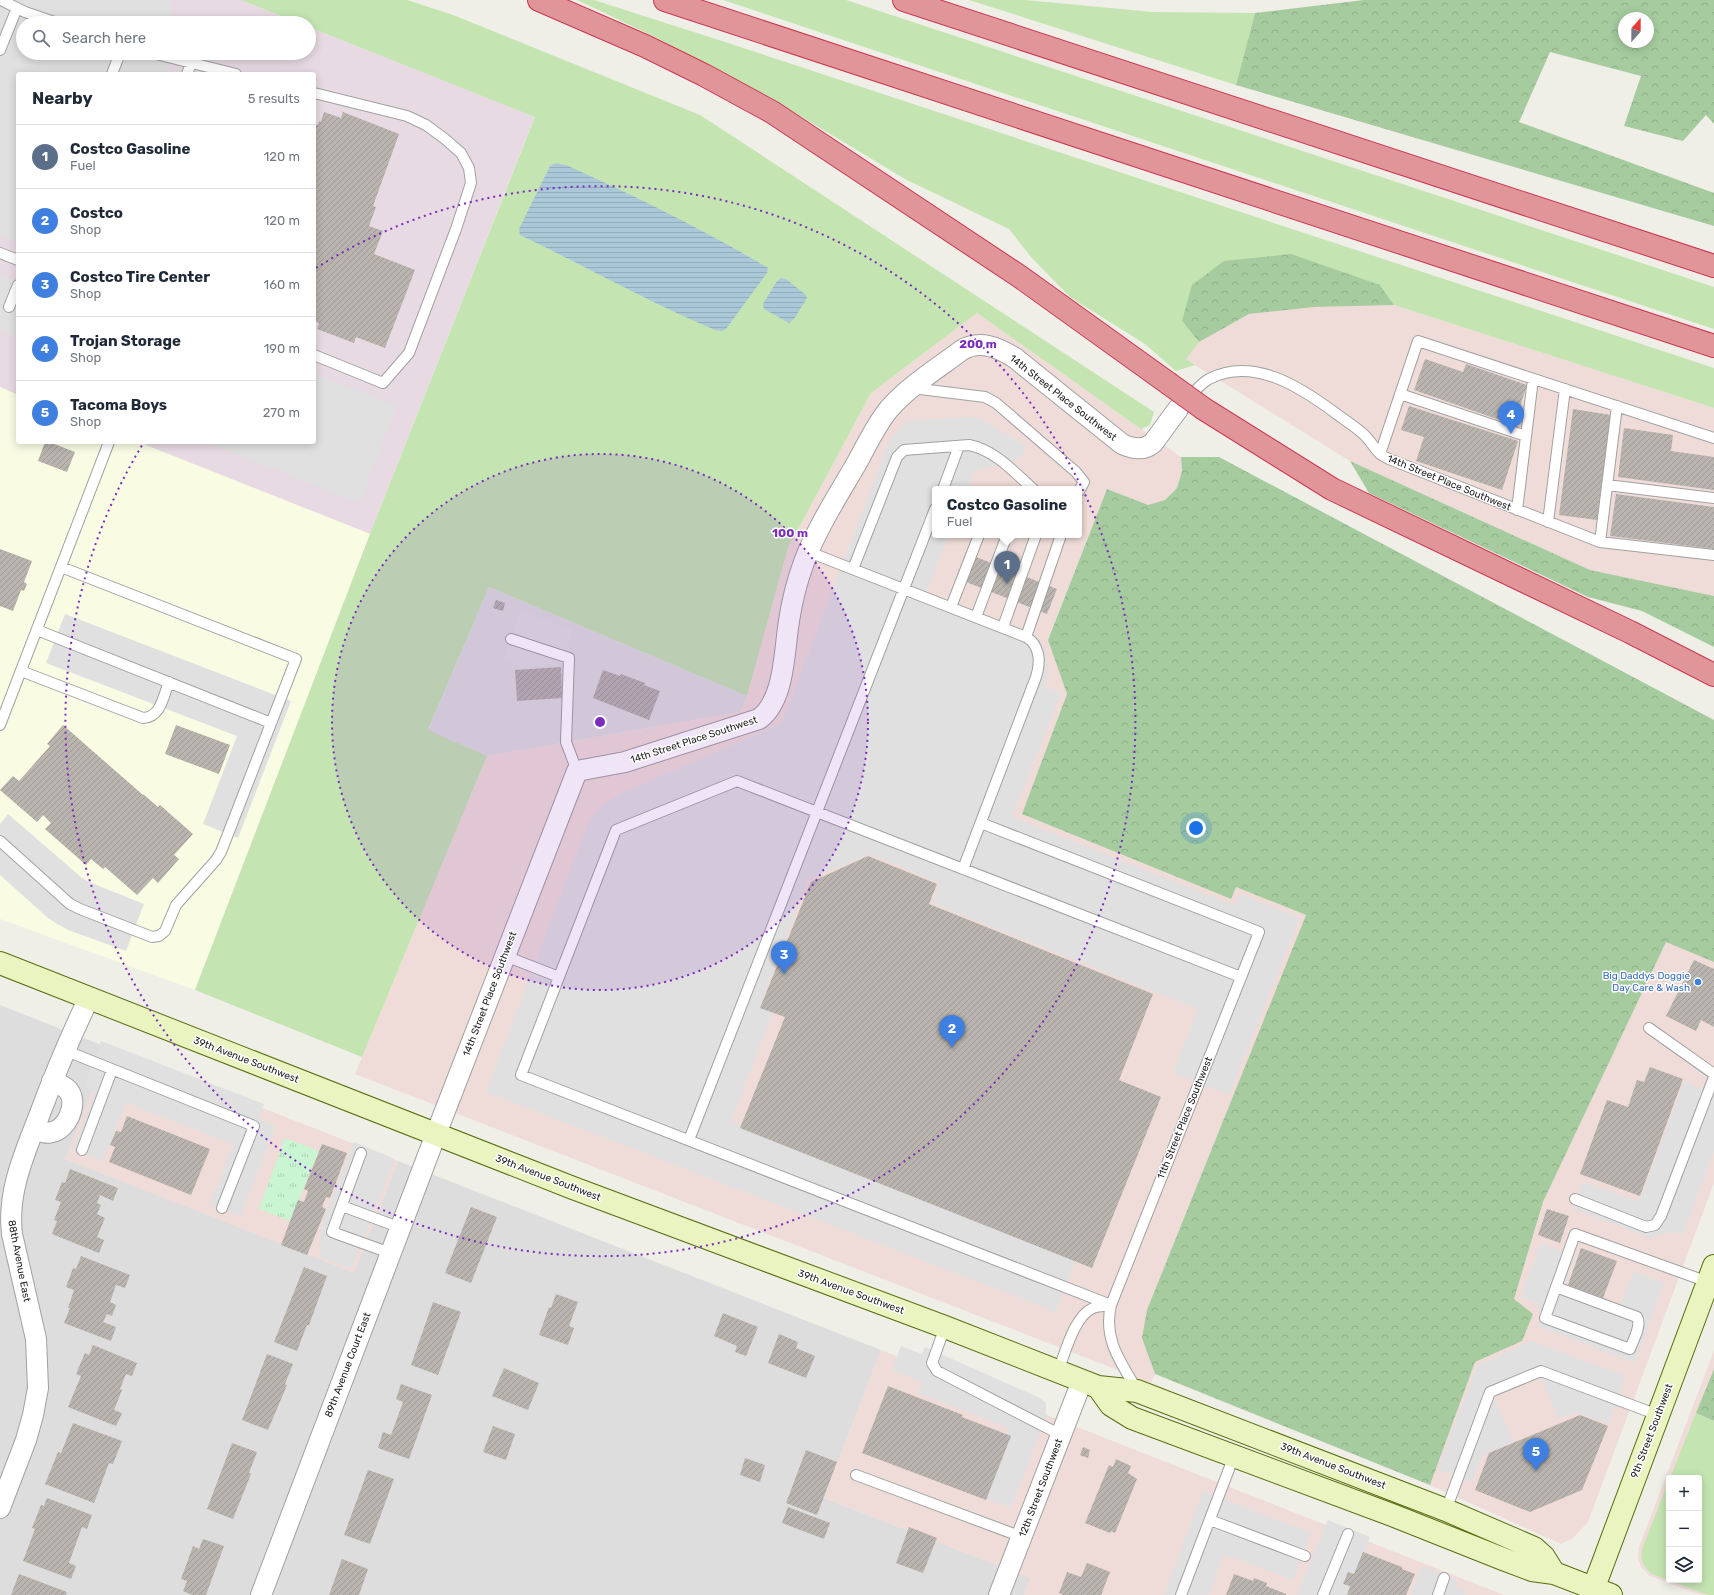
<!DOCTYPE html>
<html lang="en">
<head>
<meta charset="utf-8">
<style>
	body { margin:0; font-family:Rubik,sans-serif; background:#f6f6f7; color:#1f2937 }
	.controls { position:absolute; right:12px; bottom:12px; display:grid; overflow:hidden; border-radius:4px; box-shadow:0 2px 10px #0003 }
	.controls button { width:36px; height:36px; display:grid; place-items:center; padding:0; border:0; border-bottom:1px solid #e0e1e3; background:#fff; color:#1f2937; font:20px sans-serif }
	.compass { position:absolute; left:1618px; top:12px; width:36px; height:36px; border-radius:50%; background:#fff; box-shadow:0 2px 10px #0003; rotate:21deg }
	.you { position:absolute; left:1196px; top:828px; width:14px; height:14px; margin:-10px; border:3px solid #fff; border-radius:50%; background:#1a73e8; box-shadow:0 0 0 6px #1a73e833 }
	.badge { display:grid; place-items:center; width:26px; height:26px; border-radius:50%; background:#be2a12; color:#fff; font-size:13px; font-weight:700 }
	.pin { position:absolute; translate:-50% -33px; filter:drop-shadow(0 1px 2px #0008) }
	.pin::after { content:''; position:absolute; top:21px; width:14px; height:12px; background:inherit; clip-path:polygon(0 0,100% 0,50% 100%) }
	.popup { position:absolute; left:932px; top:486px; width:150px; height:52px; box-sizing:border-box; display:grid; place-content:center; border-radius:4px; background:#fff; filter:drop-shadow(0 1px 3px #0005); font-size:13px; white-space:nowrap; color:#747a83 }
	.popup b { font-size:15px; color:#1f2937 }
	.popup::after { content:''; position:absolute; left:50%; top:100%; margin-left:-8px; border:8px solid transparent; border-top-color:#fff }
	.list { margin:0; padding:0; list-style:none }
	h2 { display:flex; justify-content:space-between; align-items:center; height:52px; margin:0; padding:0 16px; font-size:17px }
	h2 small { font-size:13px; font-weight:400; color:#747a83 }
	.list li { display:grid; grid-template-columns:26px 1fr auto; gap:12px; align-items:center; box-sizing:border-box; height:64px; padding:0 16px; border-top:1px solid #e0e1e3 }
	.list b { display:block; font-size:15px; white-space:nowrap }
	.list p { margin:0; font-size:13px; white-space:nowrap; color:#747a83 }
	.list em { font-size:13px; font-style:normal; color:#747a83 }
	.icon { flex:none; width:22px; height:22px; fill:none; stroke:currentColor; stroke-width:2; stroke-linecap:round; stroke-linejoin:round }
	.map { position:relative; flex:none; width:1714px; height:1595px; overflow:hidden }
	.search { position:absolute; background:#fff; box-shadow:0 2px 10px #0003; left:16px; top:16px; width:300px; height:44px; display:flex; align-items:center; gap:10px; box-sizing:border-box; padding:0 14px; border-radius:22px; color:#747a83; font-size:15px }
	.panel { position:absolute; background:#fff; box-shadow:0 2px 10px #0003; left:16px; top:72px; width:300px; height:372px; border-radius:4px }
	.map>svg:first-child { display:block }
</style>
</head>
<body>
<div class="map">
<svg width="1714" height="1595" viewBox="0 0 1714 1595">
	<defs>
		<pattern id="forest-crowns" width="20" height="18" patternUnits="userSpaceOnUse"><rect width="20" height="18" fill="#a6cb9f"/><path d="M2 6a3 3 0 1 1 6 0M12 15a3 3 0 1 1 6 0" fill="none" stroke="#8fae89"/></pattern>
		<pattern id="park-tufts" width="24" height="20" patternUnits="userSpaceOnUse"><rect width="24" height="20" fill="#c9f5d2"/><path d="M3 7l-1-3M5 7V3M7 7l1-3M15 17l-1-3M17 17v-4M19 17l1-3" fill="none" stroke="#acd2b4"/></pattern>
		<pattern id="water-rules" width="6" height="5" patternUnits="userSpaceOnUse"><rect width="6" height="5" fill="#abc8d9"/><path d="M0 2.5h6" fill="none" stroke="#93acba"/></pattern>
		<pattern id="building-hatch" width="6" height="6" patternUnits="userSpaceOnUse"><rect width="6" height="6" fill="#b9b4ad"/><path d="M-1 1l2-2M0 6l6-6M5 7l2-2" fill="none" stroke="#9f9a95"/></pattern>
	</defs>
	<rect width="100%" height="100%" fill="#efeee7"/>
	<!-- residential -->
	<path fill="#dedddd" d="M489,587L747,696L740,712L487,756L428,731Z
		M0,1005L109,1048L66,1159L354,1272L398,1161L881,1350L824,1498L1031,1578L1024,1595H0Z"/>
	<!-- commercial -->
	<path fill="#efdcd8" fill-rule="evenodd" d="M1394,305L1714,408V596L1590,570L1350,461L1185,359L1199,342L1249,314L1315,307Z
		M977,313L1181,457L1182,471L1177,488L1165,500L1148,506L1107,489L1048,639L1067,694L1022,814L1230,899L1236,887L1306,915L1213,1148L1142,1338L1155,1374L1151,1383L355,1074L487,756L740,712L747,696L788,548L871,393ZM935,489H1079V535H935Z
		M1666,941L1714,962V1183L1588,1522L1573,1538L1561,1544L1430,1485L1475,1362L1522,1341L1514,1299L1543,1202Z
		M109,1048L398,1161L354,1273L65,1159Z
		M881,1350L1504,1595H1024L1030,1578L824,1498Z
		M1714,1351V1595H1701L1650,1576L1642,1568L1638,1559L1639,1547ZM1669,1478H1699V1580H1669Z"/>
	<!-- industrial -->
	<path fill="#e8dae3" d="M0,0H241L299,23H23V53H309V27L535,116L370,534L138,442H314V74H18V395L0,387Z"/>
	<!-- education -->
	<path fill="#f9fce3" d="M0,387L18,395V442H138L370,534L195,990L0,919Z"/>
	<!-- grass -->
	<path fill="#c4e5b2" d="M241,0H407L453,15L700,115L1154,412L1150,425L1141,429L977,313L871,393L788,548L747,696L489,587L428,730L487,756L362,1057L195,990L370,534L535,117L309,27V23H299Z
		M577,0H594L725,42L1714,368V408L1394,305L1380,285L1182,321L1199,342L1186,359L1195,365L1176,371L1145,344L1070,297L1031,257L1009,229L905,179L777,102L653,36Z
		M723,0H846L1714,287V329Z
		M969,0H1025L1152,12L1255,13L1236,85Z
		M1696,1413L1714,1421V1595H1708L1652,1574C1641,1565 1639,1557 1644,1544L1669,1480V1580H1699V1478H1670Z"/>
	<!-- forest -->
	<path fill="url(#forest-crowns)" fill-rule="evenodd" d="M1364,0H1714V124L1706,115L1683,141L1624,126L1641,76L1550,52L1519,122L1714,193V226L1236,85L1255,13ZM1624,18H1648V42H1624Z
		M1291,254L1380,285L1394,305L1315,307L1249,314L1199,342L1182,321L1192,285L1224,261Z
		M1181,457H1219L1714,720V962L1666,942L1543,1202L1514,1299L1533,1314L1522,1341L1475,1362L1430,1485L1155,1374L1142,1338L1147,1310L1306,915L1236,887L1231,899L1022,814L1067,694L1048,640L1107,489L1148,505L1165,500L1177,488L1182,471Z
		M1350,461L1590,570L1714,596V647L1642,611L1588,597L1369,493Z
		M1714,1369V1421L1696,1413Z"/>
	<!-- park -->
	<path fill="url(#park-tufts)" d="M285,1138L319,1151L290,1221L259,1209Z"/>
	<!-- parking -->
	<path fill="#e0e0e0" d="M0,0H170L172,23H23V53H174L166,74H18V241L0,235Z
		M0,275L18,282V337L0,330Z
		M314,374L397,406L359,503L205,442H314Z
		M973,417L985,421L1027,447L1018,460L974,471L967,489H935V535H949L925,596L1036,639L1042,645L1045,650L1049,669L1045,687L1061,693L1012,817L1235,906L1240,894L1300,918L1229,1095L1173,1073L1198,1009L932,903L940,883L869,854L808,880L761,1002L775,1007L731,1121L1078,1255L1056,1312L486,1092L588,823L593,815L603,805L620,794L780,724L783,720L890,439L907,422L913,420Z
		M521,611L573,630L561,663L522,668L502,660Z
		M65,614L291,701L238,838L203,824L237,736L46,663Z
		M8,814L81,877L89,882L144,904L126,951L68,930L59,925L48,918L0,875V824Z
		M101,1041L264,1104L259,1119L276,1126L241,1216L210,1204L233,1144L126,1103L103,1161L73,1150L95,1092L84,1087Z
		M1684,1082L1714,1094V1151L1683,1234L1667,1232L1657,1236L1648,1237L1572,1209L1583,1182L1639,1202Z
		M354,1142L395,1159L351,1269L321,1257L319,1237L322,1223Z
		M1541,1243L1575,1256L1561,1294L1618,1313L1633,1271L1664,1283L1635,1363L1537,1326L1541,1315L1537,1303L1521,1297Z
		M1532,1341L1626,1376L1608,1424L1577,1412L1559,1419L1541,1376L1493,1395L1513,1442L1482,1455L1472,1482L1438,1469L1477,1366Z
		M901,1346L922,1354L925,1347L1040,1398L1046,1403V1417L1011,1508L983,1497L1009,1428L918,1393L922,1382L892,1370Z
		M1203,1491L1311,1533L1293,1580L1224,1554L1209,1595H1164Z
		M1328,1520L1370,1537L1349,1595H1297Z
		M1422,1566L1457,1580L1455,1587L1467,1592L1465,1595H1411Z"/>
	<!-- water -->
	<path fill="url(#water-rules)" d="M555,163L566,165C635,196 703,229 768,268L767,273L726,329L722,331L715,330C648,302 585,266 520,235L519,229L550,166Z
		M781,278L786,279L806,295L807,298L794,319L789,323L764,309L763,304L777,281Z"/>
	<!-- building -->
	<path fill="url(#building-hatch)" d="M324,112L341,118L343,112L399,134L373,206L376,207L369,226L383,231L374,254L415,270L385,348L356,337L354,343L317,329L319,323L314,321V124L318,125L319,121L321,122Z
		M1425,359L1463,372L1466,364L1527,385L1514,425L1414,390Z
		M1409,406L1518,441L1502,490L1416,461L1424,437L1401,430Z
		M1573,409L1611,415L1597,520L1559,515Z
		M1624,428L1673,435L1671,451L1714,457V490L1618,477Z
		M45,442H49L75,452L67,472L38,461Z
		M1616,494L1714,507V549L1610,536Z
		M0,549L32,561L24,582L27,584L24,591L21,590L13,611L0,606Z
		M966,553L1057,589L1047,614L956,578Z
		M496,600L505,603L503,611L493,608Z
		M561,667L562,698L517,701L515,670Z
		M603,670L620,676L621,674L645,683L644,685L660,691L649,720L593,698Z
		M63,725L143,795V794L158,807L160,805L193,834L174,855L179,859L158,883L153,878L137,895L105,867L103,869L91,859L86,865L45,829L51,823L43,815L37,822L0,790L13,776L19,781L50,746L47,744Z
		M176,725L230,745L219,774L165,754Z
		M868,856L937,884L929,904L1153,994L1119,1080L1161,1097L1092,1268L740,1128L785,1017L760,1008L811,882Z
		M1694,960L1714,969V1027L1701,1020L1696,1031L1666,1016Z
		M1650,1067L1683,1079L1640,1196L1580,1174L1607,1100L1628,1107L1637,1080L1644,1082Z
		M127,1116L210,1149L191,1195L109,1162L115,1147L110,1145L116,1131L121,1132Z
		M322,1144L347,1153L330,1198L326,1197L322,1207L326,1209L307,1255L281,1245L298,1200L304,1202L308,1191L304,1189Z
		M70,1169L118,1188L113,1201L100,1195L97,1203L101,1205L97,1214L105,1218L97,1237L104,1240L99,1253L52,1234L57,1221L54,1220L61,1202L55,1200L62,1182L65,1183Z
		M471,1207L497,1217L471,1283L445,1273Z
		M1547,1209L1569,1216L1560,1243L1538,1235Z
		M1581,1248L1617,1261L1603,1298L1568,1285Z
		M81,1256L130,1275L125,1288L116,1285L110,1302L116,1305L112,1316L107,1314L103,1322L116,1327L111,1341L64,1323L70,1308H68L74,1290L66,1287L73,1268L76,1269Z
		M304,1267L327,1276L309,1325H307L297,1351L274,1342Z
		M556,1294L578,1302L569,1326L574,1328L568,1345L539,1335L549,1307L551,1308Z
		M433,1302L461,1312L438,1375L411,1365Z
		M723,1313L758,1327L746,1356L735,1352L737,1346L714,1336Z
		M779,1334L798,1342L796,1348L815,1356L806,1378L768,1363Z
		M93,1345L137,1363L132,1376L126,1374L120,1389L122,1390L114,1410L122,1413L116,1426L68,1407L81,1376L76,1374L85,1353L89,1355Z
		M267,1354L293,1364L285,1384L287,1385L268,1430L242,1420Z
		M504,1368L539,1383L528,1410L492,1396Z
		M401,1384L432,1395L409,1459L378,1448L383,1432L391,1435L403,1402L396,1399Z
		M888,1386L963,1415L962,1417L1011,1436L986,1500L862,1453Z
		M1580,1415L1608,1426L1582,1490L1530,1512L1475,1490L1489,1453Z
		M73,1423L122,1441L113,1464L109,1463L94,1503L45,1484L58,1452L61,1453Z
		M493,1426L515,1434L506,1460L483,1452Z
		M232,1443L257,1452L249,1473L251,1474L233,1519L207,1509Z
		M1083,1447L1090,1450L1088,1458L1080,1455Z
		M806,1450L837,1462L817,1515L786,1503Z
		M745,1458L765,1465L760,1482L740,1475Z
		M1116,1459L1131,1466L1128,1473L1137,1479L1115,1533L1111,1531L1110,1533L1085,1523L1109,1465L1113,1467Z
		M368,1470L394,1479L370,1544L344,1535Z
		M47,1498L92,1515L87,1529L82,1527L69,1563L76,1566L71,1579L23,1561L35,1529L32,1528L41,1505L44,1506Z
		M788,1507L830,1523L824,1539L782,1523Z
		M909,1527L937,1538L923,1573L896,1563Z
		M203,1539L224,1546L206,1595H192L183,1591L187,1581L181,1579L193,1546L199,1549Z
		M1363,1552L1402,1567V1569L1415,1574L1406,1595H1347L1350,1586L1343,1584L1348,1572L1354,1574Z
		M342,1559L368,1569L359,1595H329Z
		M1087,1563L1110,1572L1101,1595H1063L1059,1593L1067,1572L1081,1577Z
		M19,1574L67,1592L66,1595H11Z
		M1234,1574L1253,1581L1254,1578L1267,1583L1266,1586L1286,1594V1595H1226Z"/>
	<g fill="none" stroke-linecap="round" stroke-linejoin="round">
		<defs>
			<path id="lane" d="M1,0L25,12L57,23
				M0,50L17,8
				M152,53L236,74
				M112,74L120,53
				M187,74L191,63
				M314,93L407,116L426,125L445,139L461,153L469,168L471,183L456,229L409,353L383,383L314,355
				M0,253L18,260
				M9,307L18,285
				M912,388L985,397L996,403L1076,472L1084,482L1079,491
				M1400,394L1526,436
				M1187,400C1193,393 1200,384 1209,379C1253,356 1300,387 1334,412C1343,419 1353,425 1361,432C1373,441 1374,453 1389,459L1600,542L1714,555
				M1380,454L1418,341L1714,438
				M1607,485L1714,498
				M943,489L959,446
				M1517,510L1533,379
				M1548,522L1565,389
				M1600,542L1617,406
				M809,552L1026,637C1040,645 1041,662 1036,677L963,869
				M853,569L897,457L904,450L969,445C995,450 1014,472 1033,489
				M951,607L979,535
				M976,617L1007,535
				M1003,627L1036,535
				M37,630L271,723
				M1026,637L1061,535
				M511,639L569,658L566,742L577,771
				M21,671L143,718C161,717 163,697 169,682
				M0,725L109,442
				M981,823L1259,932L1111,1305C1103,1339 1120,1361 1137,1390
				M0,841L70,904L80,909L152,937L159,936L165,931L176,905L216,860L221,852L296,659L61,567
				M505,956L559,977
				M1649,1028L1714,1074
				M64,1050L254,1126L222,1208
				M689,1140L935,509
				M82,1150L112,1070
				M361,1153L332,1232L390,1253
				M1575,1199L1646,1227L1655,1225L1661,1216L1714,1077
				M342,1206L401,1228
				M1556,1287L1637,1317C1642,1326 1633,1340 1630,1349L1545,1318L1575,1234L1708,1282
				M1111,1305L521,1075L616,830L737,781L1241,977
				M945,1327L932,1363L937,1371L1061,1435
				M1058,1371C1065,1354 1074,1316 1093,1308C1098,1306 1105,1306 1111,1305
				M856,1475L1022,1537
				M1446,1510L1490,1392L1541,1371L1658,1415
				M1210,1520L1305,1556
				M1181,1595L1234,1456
				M1323,1595L1348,1534
				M1438,1595L1444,1578"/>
			<path id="street" d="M34,1129C40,1131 46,1134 52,1132C67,1129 77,1106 70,1093C67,1087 59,1084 52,1081
				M0,1508L26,1440L33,1415L38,1388L36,1339L12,1234C7,1192 24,1155 39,1116C54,1076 70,1037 89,998
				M261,1595L436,1134L577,771L625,762L759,719C785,700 784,651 789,621C792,601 797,581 804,562C817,528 837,497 855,466C866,447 875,426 889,409C909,386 938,368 962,350C980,339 999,348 1015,358L1122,444C1133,449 1144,451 1153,443L1178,409
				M999,1595L1082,1381"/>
			<path id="secondary" d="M0,963L573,1188L945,1327L1098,1387L1137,1391L1446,1510L1534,1548L1544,1557L1554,1573
				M1098,1387L1111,1405L1132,1418L1392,1515L1503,1559L1532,1570L1554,1573L1611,1595
				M1591,1595L1714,1266"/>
			<path id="highway" d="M539,0L645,46L704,75L772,112L1019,276L1168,383
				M665,0L1714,346
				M904,0L1714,266
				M1204,409L1332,489L1630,632L1714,675"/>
		</defs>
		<!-- lane casing -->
		<use href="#lane" stroke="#a1a1a1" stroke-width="12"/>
		<!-- street casing -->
		<use href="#street" stroke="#a1a1a1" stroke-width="22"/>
		<!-- secondary casing -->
		<use href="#secondary" stroke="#576f0f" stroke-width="24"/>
		<!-- highway casing -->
		<use href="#highway" stroke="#cc3654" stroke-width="24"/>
		<!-- lane -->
		<use href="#lane" stroke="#fff" stroke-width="10"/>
		<!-- street -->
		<use href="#street" stroke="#fff" stroke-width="20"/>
		<!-- secondary -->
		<use href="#secondary" stroke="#eaf4c0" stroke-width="22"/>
		<!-- highway -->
		<use href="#highway" stroke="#e09699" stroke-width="22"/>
		<defs>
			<path id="highway-bridge" d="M1168,383L1204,409"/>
		</defs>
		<!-- highway-bridge casing -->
		<use href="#highway-bridge" stroke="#cc3654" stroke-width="24" stroke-linecap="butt"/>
		<!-- highway-bridge -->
		<use href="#highway-bridge" stroke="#e09699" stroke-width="22"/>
	</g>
	<!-- distance rings -->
	<circle cx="600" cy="722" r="268" fill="#7b2cbf" fill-opacity=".12"/>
	<g fill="none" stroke="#7b2cbf" stroke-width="2" stroke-dasharray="2 4">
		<circle cx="600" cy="722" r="268"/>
		<path d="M316 268A535 535 0 1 1 144 442"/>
	</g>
	<!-- markers -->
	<circle fill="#3f7fe0" stroke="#fff" stroke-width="1.5" cx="1698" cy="982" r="4"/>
	<g text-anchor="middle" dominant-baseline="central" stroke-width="3" stroke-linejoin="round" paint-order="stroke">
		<!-- street labels -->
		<g font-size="10" fill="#202020" stroke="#fff">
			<text transform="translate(1063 398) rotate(38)">14th Street Place Southwest</text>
			<text transform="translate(1449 483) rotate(22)">14th Street Place Southwest</text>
			<text transform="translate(694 740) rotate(-18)">14th Street Place Southwest</text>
			<text transform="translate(490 994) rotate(-69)">14th Street Place Southwest</text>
			<text transform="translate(246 1060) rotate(21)">39th Avenue Southwest</text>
			<text transform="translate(1185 1118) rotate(-68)">11th Street Place Southwest</text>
			<text transform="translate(548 1178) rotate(21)">39th Avenue Southwest</text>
			<text transform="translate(19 1261) rotate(79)">88th Avenue East</text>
			<text transform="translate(851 1292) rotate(20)">39th Avenue Southwest</text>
			<text transform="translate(348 1365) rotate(-69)">89th Avenue Court East</text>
			<text transform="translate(1652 1431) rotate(-69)">9th Street Southwest</text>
			<text transform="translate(1333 1466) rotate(21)">39th Avenue Southwest</text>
			<text transform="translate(1041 1488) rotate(-69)">12th Street Southwest</text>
		</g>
		<!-- shop labels -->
		<g font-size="10" fill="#366cbe" stroke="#fff" text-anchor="end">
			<text x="1690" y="976">Big Daddys Doggie<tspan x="1690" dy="12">Day Care &amp; Wash</tspan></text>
		</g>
	</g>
	<circle cx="600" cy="722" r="6" fill="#7b2cbf" stroke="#fff" stroke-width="2"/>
	<g font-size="12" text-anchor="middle" font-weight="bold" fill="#7b2cbf" stroke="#fff" stroke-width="3" stroke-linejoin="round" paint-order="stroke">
		<text x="978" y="348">200 m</text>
		<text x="790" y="537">100 m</text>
	</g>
</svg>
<div class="controls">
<button>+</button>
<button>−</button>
<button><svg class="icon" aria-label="layers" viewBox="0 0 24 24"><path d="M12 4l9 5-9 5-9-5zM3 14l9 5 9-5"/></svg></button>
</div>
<svg class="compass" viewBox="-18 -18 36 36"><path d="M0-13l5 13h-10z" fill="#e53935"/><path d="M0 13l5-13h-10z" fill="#747a83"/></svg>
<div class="you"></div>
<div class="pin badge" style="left:1007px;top:584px;background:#5c6f8a">1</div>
<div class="popup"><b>Costco Gasoline</b>Fuel</div>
<div class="pin badge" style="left:952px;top:1048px;background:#3f7fe0">2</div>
<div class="pin badge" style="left:784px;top:974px;background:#3f7fe0">3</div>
<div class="pin badge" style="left:1511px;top:434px;background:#3f7fe0">4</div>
<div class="pin badge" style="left:1536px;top:1471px;background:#3f7fe0">5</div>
<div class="search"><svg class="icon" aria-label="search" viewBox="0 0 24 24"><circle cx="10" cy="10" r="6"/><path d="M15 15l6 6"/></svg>Search here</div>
<section class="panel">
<h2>Nearby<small>5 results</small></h2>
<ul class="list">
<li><span class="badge" style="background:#5c6f8a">1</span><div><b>Costco Gasoline</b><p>Fuel</p></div><em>120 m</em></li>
<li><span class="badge" style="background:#3f7fe0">2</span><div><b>Costco</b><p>Shop</p></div><em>120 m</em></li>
<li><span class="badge" style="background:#3f7fe0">3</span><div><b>Costco Tire Center</b><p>Shop</p></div><em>160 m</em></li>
<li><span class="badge" style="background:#3f7fe0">4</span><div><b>Trojan Storage</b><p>Shop</p></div><em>190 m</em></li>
<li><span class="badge" style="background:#3f7fe0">5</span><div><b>Tacoma Boys</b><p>Shop</p></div><em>270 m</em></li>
</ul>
</section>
</div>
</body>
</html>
